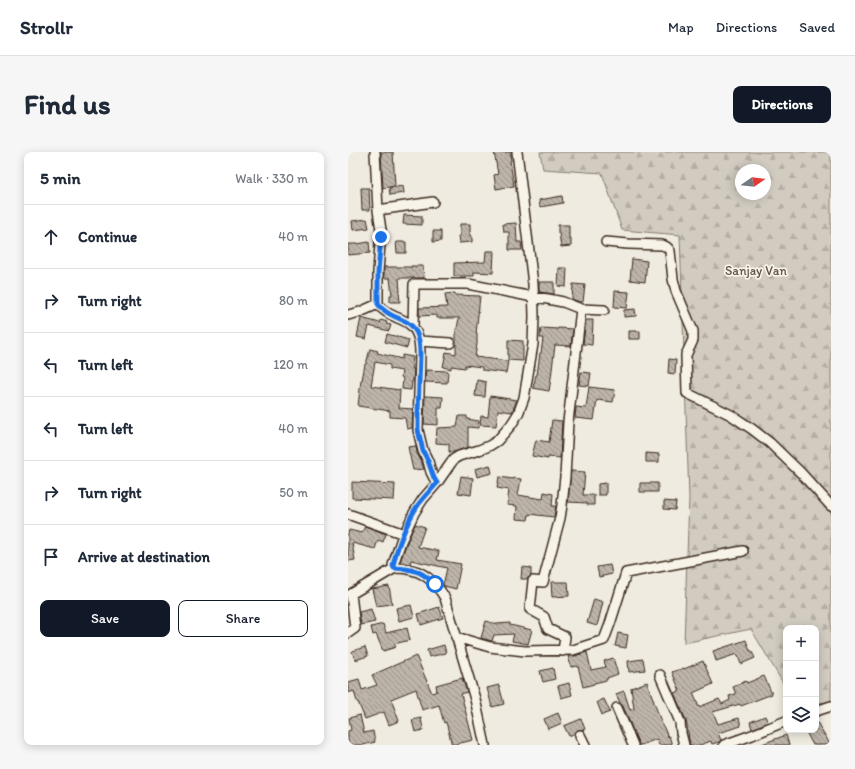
<!DOCTYPE html>
<html lang="en">
<head>
<meta charset="utf-8">
<style>
	body { margin:0; font-family:Itim,sans-serif; background:#f6f6f7; color:#1f2937 }
	.controls { position:absolute; right:12px; bottom:12px; display:grid; overflow:hidden; border-radius:8px; box-shadow:0 2px 10px #0003 }
	.controls button { width:36px; height:36px; display:grid; place-items:center; padding:0; border:0; border-bottom:1px solid #e0e1e3; background:#fff; color:#1f2937; font:20px sans-serif }
	.compass { position:absolute; left:387px; top:12px; width:36px; height:36px; border-radius:50%; background:#fff; box-shadow:0 2px 10px #0003; rotate:76deg }
	.stop { position:absolute; width:12px; height:12px; margin:-9px; border:3px solid #1a73e8; border-radius:50%; background:#fff }
	.stop.end { background:#1a73e8; border-color:#fff; box-shadow:0 1px 4px #0008 }
	.list { margin:0; padding:0; list-style:none }
	h2 { display:flex; justify-content:space-between; align-items:center; height:52px; margin:0; padding:0 16px; font-size:17px }
	h2 small { font-size:13px; font-weight:400; color:#747a83 }
	.list li { display:grid; grid-template-columns:26px 1fr auto; gap:12px; align-items:center; box-sizing:border-box; height:64px; padding:0 16px; border-top:1px solid #e0e1e3 }
	.list b { display:block; font-size:15px; white-space:nowrap }
	.list em { font-size:13px; font-style:normal; color:#747a83 }
	.actions { display:flex; gap:8px; padding:12px 16px }
	.actions a { flex:1; padding:9px 0; border:1px solid #111827; border-radius:8px; text-align:center; font-size:14px; color:#111827 }
	.actions .main { background:#111827; color:#fff }
	.icon { flex:none; width:22px; height:22px; fill:none; stroke:currentColor; stroke-width:2; stroke-linecap:round; stroke-linejoin:round }
	.map { position:relative; flex:none; width:483px; height:593px; overflow:hidden; border-radius:8px }
	header { display:flex; align-items:center; gap:24px; box-sizing:border-box; height:56px; padding:0 20px; background:#fff; border-bottom:1px solid #e0e1e3 }
	header strong { font-size:19px }
	nav { display:flex; gap:22px; margin-inline-start:auto; font-size:14px }
	.intro { display:flex; align-items:center; justify-content:space-between; box-sizing:border-box; height:96px; padding:0 24px }
	h1 { margin:0; font-size:28px }
	.button { padding:10px 18px; border-radius:8px; background:#111827; color:#fff; font-size:14px; font-weight:700 }
	main { display:flex; gap:24px; padding:0 24px }
	aside { flex:1; background:#fff; border-radius:8px; box-shadow:0 2px 10px #0003 }
	.map>svg:first-child { display:block }
</style>
</head>
<body>
<header>
<strong>Strollr</strong>
<nav><a>Map</a><a>Directions</a><a>Saved</a></nav>
</header>
<div class="intro"><h1>Find us</h1><a class="button">Directions</a></div>
<main>
<aside>
<h2>5 min<small>Walk · 330 m</small></h2>
<ul class="list">
<li><svg class="icon" aria-label="ahead" viewBox="0 0 24 24"><path d="M12 20V5M6 11l6-6 6 6"/></svg><div><b>Continue</b></div><em>40 m</em></li>
<li><svg class="icon" aria-label="right" viewBox="0 0 24 24"><path d="M7 20v-9h11M14 6l5 5-5 5"/></svg><div><b>Turn right</b></div><em>80 m</em></li>
<li><svg class="icon" aria-label="left" viewBox="0 0 24 24"><path d="M17 20v-9H6M10 6l-5 5 5 5"/></svg><div><b>Turn left</b></div><em>120 m</em></li>
<li><svg class="icon" aria-label="left" viewBox="0 0 24 24"><path d="M17 20v-9H6M10 6l-5 5 5 5"/></svg><div><b>Turn left</b></div><em>40 m</em></li>
<li><svg class="icon" aria-label="right" viewBox="0 0 24 24"><path d="M7 20v-9h11M14 6l5 5-5 5"/></svg><div><b>Turn right</b></div><em>50 m</em></li>
<li><svg class="icon" aria-label="arrive" viewBox="0 0 24 24"><path d="M6 21V4h12l-3 4 3 4H6"/></svg><div><b>Arrive at destination</b></div></li>
</ul>
<div class="actions"><a class="main">Save</a><a>Share</a></div>
</aside>
<div class="map">
<svg width="483" height="593" viewBox="0 0 483 593">
	<defs>
		<pattern id="forest-firs" width="22" height="20" patternUnits="userSpaceOnUse"><rect width="22" height="20" fill="#d1cbc0"/><path d="M5 1l3.5 6h-7zM16 11l3.5 6h-7z" fill="#b4aea5"/></pattern>
		<pattern id="building-back-hatch" width="6" height="6" patternUnits="userSpaceOnUse"><rect width="6" height="6" fill="#bdb5aa"/><path d="M-1 5l2 2M0 0l6 6M5-1l2 2" fill="none" stroke="#9b938a"/></pattern>
	</defs>
	<rect width="100%" height="100%" fill="#efebe0"/>
	<filter id="ink" filterUnits="userSpaceOnUse"><feTurbulence type="fractalNoise" baseFrequency=".025" numOctaves="2"/><feDisplacementMap in="SourceGraphic" scale="8" xChannelSelector="R" yChannelSelector="G"/><feConvolveMatrix kernelMatrix="1 2 1 2 8 2 1 2 1" color-interpolation-filters="sRGB"/></filter>
	<g filter="url(#ink)">
		<!-- forest -->
		<path fill="url(#forest-firs)" stroke="#867a6f" fill-rule="evenodd" d="M192,0H483V550L468,551V476H438V536L403,477L336,491L341,346L332,83L274,78L254,21L195,17ZM393,18H417V42H393Z"/>
		<!-- building -->
		<path fill="url(#building-back-hatch)" stroke="#3b2a1e" d="M33,0H45L47,34L35,36Z
			M146,0H162L163,9H162L166,34L148,37L146,23L150,22Z
			M55,34L56,41L42,43L41,36Z
			M13,36H21L22,58H14Z
			M214,44L215,51L192,55L191,48Z
			M56,63L74,64V73L55,72Z
			M19,67L21,76L5,78L4,69Z
			M168,71L169,90H173L174,98H161V80H156L155,72Z
			M112,72H122V84H124V90L111,91L110,84H112Z
			M210,73H221V86H223V94L213,95L211,81L210,82Z
			M85,79H93V89L85,90Z
			M21,90L22,101L0,103V92H9Z
			M48,90H58V101H49Z
			M138,99H146L145,121L126,120V124H106V111L137,110Z
			M284,107L299,109L297,130L282,128Z
			M63,114H75L76,126H51L52,140H51L52,150H42V143H44L42,126H36V115H64Z
			M211,116H219L218,135L210,134Z
			M191,130H206V142L191,140Z
			M225,132L237,133L235,150H232L224,147Z
			M267,139L281,140L279,156L266,155Z
			M107,141V143L132,144L128,182H129V192L127,205L160,209L158,221L134,218V215L117,213V216L103,214V217L95,215L98,200L108,202V181L111,166H89V163L71,164V156L99,155L97,142Z
			M287,157L288,164L276,165V158Z
			M13,166L32,171L33,168L39,170L38,172L43,173L41,179L21,174L18,187L9,185Z
			M238,168H245L244,193L235,192Z
			M193,176L210,177V176L225,177L223,194L207,193L203,226L201,239L185,236L188,223H189L192,201H193L195,186H192Z
			M281,179H292V187H281Z
			M39,182L61,188L59,196L37,190Z
			M160,188L175,189V209L160,208Z
			M22,197L30,199L29,201L54,207V203L65,205L64,213H65L64,217H66L65,229H64L63,238L54,237L55,226L53,225L54,219L42,217V213L27,210L23,234L52,238L51,256L65,257L64,276L59,277L57,266L42,265V259L10,254L13,228H14L17,212H18Z
			M321,207L328,208L327,222L320,221Z
			M78,218L100,219L99,231L77,230Z
			M233,220L243,221L241,234L231,233Z
			M129,228L138,230L137,245L127,244Z
			M241,235L267,238L265,250L249,248L246,268L227,266L228,255L238,256Z
			M77,244L95,245L94,256H90V273L76,272Z
			M142,244L169,248L164,260L150,258L148,274L132,273L133,264L140,265Z
			M111,264H119V267L131,269L130,276L120,275V295L106,300H101V292L88,291L89,276L109,275Z
			M204,268L214,269L212,306L200,305V307L184,304L188,288L201,290Z
			M68,294L69,301L74,311L76,317L65,318L63,309L60,295Z
			M298,301L311,302V310H298Z
			M142,313L144,321L129,325L127,317Z
			M223,319L237,320L235,343H246V353H239V351L220,350Z
			M113,324L125,326L123,343L110,341Z
			M151,325L165,327V326L173,327L170,343L195,347L196,340L205,342L204,354H208L206,365L181,362L180,368L168,367L169,354L159,353L161,338L149,336Z
			M4,330L47,332L46,348L4,346Z
			M258,331V343H250V332Z
			M292,331H310V340H292Z
			M316,349L328,350L327,358L316,357Z
			M67,372L77,375L70,395L91,399L89,408L113,412L108,437L96,434L95,433L99,416L63,408L62,412L52,410L58,393Z
			M17,374L38,382L35,390L30,388L27,397L4,391L7,408L0,409V382L1,378L14,381Z
			M262,413L264,422L251,425L249,415Z
			M174,415L183,416V423L180,427H173Z
			M203,430H220L221,444L204,445Z
			M41,434L44,452L28,454L24,437Z
			M246,447L255,450L249,474L239,471Z
			M63,453L66,465L51,469L48,456Z
			M91,455L95,466L73,473L70,462Z
			M23,457L27,470L13,473L11,460Z
			M138,469L149,472L162,471V473L184,478L180,492L164,489L166,482L146,483L144,489L133,486Z
			M35,472L38,481L59,476L62,488L46,492L48,495L35,499L28,482L25,483L23,475Z
			M270,481L280,483L278,496L267,494Z
			M398,488L402,499L403,498L407,506L393,512L389,502L368,509L365,499Z
			M96,493L98,501L81,505L79,498Z
			M17,495L20,504L7,508L4,499Z
			M239,500L243,518L258,515L256,509L265,506L270,522L259,526V528L246,531V532L235,535L230,514L223,515L220,504H227Z
			M68,504L84,541L89,539L88,533L114,526L119,540L113,542L125,588L104,593L98,570L96,571L91,553L74,558L68,537L43,547L51,569L41,573L36,560L17,567L10,550H9L6,539L0,541V530L11,527L14,538L29,533L24,523Z
			M295,507L297,518L281,520L280,509Z
			M355,509L365,532L345,541L351,555L371,547L374,552L382,548L381,544L388,542L385,535L398,529L399,531L416,524L424,542L393,554L392,552L365,560L370,572L391,566L393,574L370,581L373,588L371,590L364,592L363,589L352,593H342L338,568L326,541L332,539L324,520L336,516V517Z
			M205,516L207,527L195,530L192,519Z
			M299,530L312,567L320,585L321,584L324,593H311L309,587L293,593H291L275,554L272,551L268,542L276,539L282,558L286,557L283,536Z
			M221,531L224,543L213,546L210,534Z
			M151,533L156,552L144,555L139,536Z
			M256,547L262,560L254,563L249,550Z
			M210,561L214,571L200,577L196,567Z
			M12,563L16,581L25,579L27,590L15,593H0V579L3,578L1,566Z
			M417,564L420,570L404,577L402,570Z
			M73,566L75,578L67,580L64,568Z
			M233,567L237,577L234,578H230L227,581L221,584L216,574Z
			M468,568L476,583H477L482,593H465L457,578H468Z
			M438,583L441,593H414V592Z"/>
		<g fill="none" stroke-linecap="round" stroke-linejoin="round">
			<defs>
				<path id="minor" d="M27,0L30,58L33,78L30,120V152C33,157 36,158 40,161C46,165 54,167 60,171C71,178 72,191 72,203L70,278L75,299L80,309L83,320L86,326L89,331
					M30,58L85,50
					M258,90L280,92L314,93C318,94 320,95 322,99L325,127L328,139L345,179V188L338,203L339,241L383,263L404,277L422,291L453,321L483,354
					M0,163L12,160L30,152
					M65,176L66,132H120L185,145L200,147L215,150L233,157
					M71,189L102,191
					M0,362L56,382
					M0,481L7,476L3,442L47,416
					M108,485L142,495L177,499L225,498L256,488L262,472L278,421L395,399
					M215,499L217,485L200,477L196,465L182,457L185,429L195,430L212,366L214,353L217,325L220,270L233,157L256,158
					M312,523L332,570L333,581L336,593
					M269,556L285,593
					M468,559L483,554
					M232,583L237,593
					M137,593L127,547L97,446C88,431 76,419 59,417C55,416 50,416 46,416L45,413L53,389L66,361L75,347L89,331L103,311L106,307L111,304L131,298L141,294L149,289L163,273L170,262L176,246L185,192L186,164L185,132L169,0
					M376,593L404,583L438,569"/>
			</defs>
			<!-- minor casing -->
			<use href="#minor" stroke="#3b2a1e" stroke-width="12"/>
			<!-- minor -->
			<use href="#minor" stroke="#f7f3e8" stroke-width="9"/>
		</g>
	</g>
	<g fill="none" stroke-linecap="round" stroke-linejoin="round" filter="url(#ink)">
		<!-- route -->
		<path stroke="#1a73e8" stroke-width="5" d="M33,85L30,120V152C33,157 36,158 40,161C46,165 54,167 60,171C71,178 72,191 72,203L70,260V278L75,299L80,309L86,326L89,331C83,338 76,345 70,353C60,367 48,397 45,414L46,416C65,417 72,418 87,432"/>
	</g>
	<g text-anchor="middle" dominant-baseline="central" stroke-width="3.5" stroke-linejoin="round" paint-order="stroke">
		<!-- park labels -->
		<g font-size="13" fill="#605246" stroke="#f7f3e8">
			<text x="408" y="118">Sanjay Van</text>
		</g>
	</g>
</svg>
<div class="controls">
<button>+</button>
<button>−</button>
<button><svg class="icon" aria-label="layers" viewBox="0 0 24 24"><path d="M12 4l9 5-9 5-9-5zM3 14l9 5 9-5"/></svg></button>
</div>
<svg class="compass" viewBox="-18 -18 36 36"><path d="M0-13l5 13h-10z" fill="#e53935"/><path d="M0 13l5-13h-10z" fill="#747a83"/></svg>
<div class="stop" style="left:87px;top:432px"></div>
<div class="stop end" style="left:33px;top:85px"></div>
</div>
</main>
</body>
</html>
